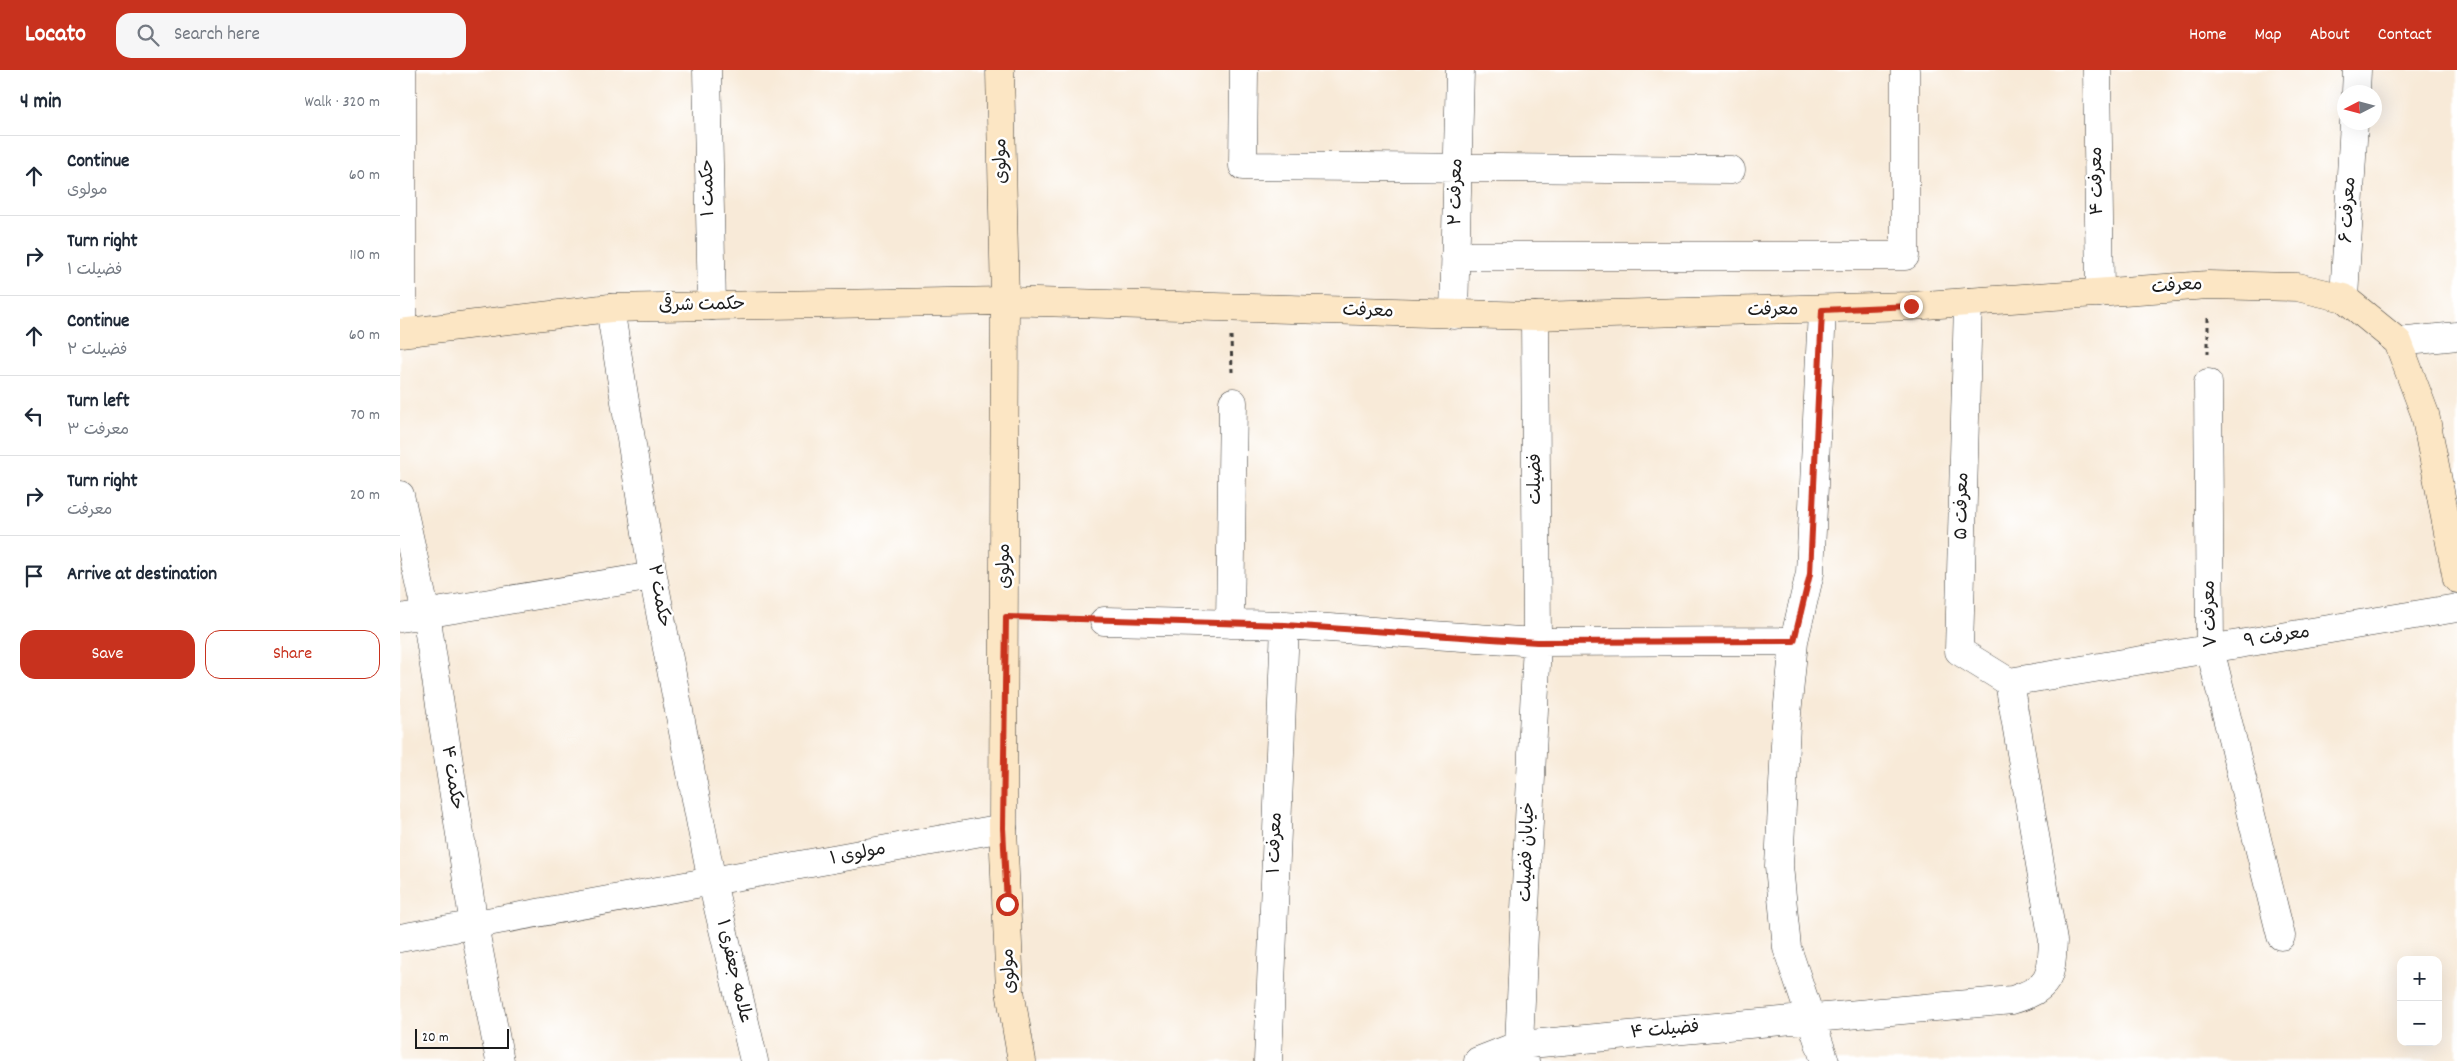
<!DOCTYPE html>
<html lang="en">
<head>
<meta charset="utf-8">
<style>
	body { margin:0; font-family:Dekko,"Playpen Sans Arabic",sans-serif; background:#f6f6f7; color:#1f2937 }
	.controls { position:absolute; right:15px; bottom:15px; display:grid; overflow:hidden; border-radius:10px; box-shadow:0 5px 20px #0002 }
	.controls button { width:45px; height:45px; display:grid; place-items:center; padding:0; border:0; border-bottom:1px solid #e0e1e3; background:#fff; color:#1f2937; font:25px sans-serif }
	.compass { position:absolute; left:1937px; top:15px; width:45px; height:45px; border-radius:50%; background:#fff; box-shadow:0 5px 20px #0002; rotate:264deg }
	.scale { position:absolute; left:15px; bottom:12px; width:94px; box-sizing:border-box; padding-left:5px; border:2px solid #1c1c1c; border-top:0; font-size:14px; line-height:18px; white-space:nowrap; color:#1c1c1c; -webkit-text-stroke:4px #fff; paint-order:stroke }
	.stop { position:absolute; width:15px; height:15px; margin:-11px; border:4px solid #c8321e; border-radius:50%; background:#fff }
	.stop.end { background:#c8321e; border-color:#fff; box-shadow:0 1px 5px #0008 }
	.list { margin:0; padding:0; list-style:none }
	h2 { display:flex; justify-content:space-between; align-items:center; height:65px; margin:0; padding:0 20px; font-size:21px }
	h2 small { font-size:16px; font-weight:400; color:#747a83 }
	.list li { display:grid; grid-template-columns:32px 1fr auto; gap:15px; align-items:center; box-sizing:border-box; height:80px; padding:0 20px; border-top:1px solid #e0e1e3 }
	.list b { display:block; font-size:19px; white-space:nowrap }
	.list p { margin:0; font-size:16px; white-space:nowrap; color:#747a83 }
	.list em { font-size:16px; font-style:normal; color:#747a83 }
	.actions { display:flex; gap:10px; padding:15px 20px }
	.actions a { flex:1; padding:11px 0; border:1px solid #c8321e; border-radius:15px; text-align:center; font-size:18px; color:#c8321e }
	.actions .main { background:#c8321e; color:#fff }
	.icon { flex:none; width:28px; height:28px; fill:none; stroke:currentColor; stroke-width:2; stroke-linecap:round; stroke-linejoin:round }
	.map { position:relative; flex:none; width:2057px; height:991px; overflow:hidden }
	header { display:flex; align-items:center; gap:30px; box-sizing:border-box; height:70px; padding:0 25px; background:#c8321e; color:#fff }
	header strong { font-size:24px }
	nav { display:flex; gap:28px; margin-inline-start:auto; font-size:18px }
	.search { width:350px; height:45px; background:#f6f6f7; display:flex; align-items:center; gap:12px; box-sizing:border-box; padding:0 18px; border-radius:15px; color:#747a83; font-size:19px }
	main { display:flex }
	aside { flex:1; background:#fff }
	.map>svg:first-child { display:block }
</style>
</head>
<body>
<header>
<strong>Locato</strong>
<div class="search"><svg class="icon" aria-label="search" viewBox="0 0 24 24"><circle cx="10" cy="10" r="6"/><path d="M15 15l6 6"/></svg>Search here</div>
<nav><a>Home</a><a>Map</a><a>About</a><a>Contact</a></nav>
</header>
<main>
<aside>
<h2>4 min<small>Walk · 320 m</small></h2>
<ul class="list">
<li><svg class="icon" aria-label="ahead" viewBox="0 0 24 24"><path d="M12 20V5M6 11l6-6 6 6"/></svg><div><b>Continue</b><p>مولوی</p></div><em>60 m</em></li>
<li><svg class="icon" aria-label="right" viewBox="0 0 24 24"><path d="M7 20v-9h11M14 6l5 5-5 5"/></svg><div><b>Turn right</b><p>فضیلت ۱</p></div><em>110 m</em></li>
<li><svg class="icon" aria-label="ahead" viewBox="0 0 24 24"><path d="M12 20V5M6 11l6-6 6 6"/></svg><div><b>Continue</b><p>فضیلت ۲</p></div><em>60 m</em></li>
<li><svg class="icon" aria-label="left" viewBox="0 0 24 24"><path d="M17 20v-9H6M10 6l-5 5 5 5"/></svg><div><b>Turn left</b><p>معرفت ۳</p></div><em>70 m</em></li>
<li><svg class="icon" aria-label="right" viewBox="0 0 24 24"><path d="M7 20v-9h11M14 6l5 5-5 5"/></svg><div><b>Turn right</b><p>معرفت</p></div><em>20 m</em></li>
<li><svg class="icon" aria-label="arrive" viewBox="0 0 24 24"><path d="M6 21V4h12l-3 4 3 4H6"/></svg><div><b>Arrive at destination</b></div></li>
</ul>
<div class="actions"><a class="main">Save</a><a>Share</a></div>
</aside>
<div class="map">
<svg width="2057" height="991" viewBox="0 0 2057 991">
	<rect width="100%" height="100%" fill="#fff"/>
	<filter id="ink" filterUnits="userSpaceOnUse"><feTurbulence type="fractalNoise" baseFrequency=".02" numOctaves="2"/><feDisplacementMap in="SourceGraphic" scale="10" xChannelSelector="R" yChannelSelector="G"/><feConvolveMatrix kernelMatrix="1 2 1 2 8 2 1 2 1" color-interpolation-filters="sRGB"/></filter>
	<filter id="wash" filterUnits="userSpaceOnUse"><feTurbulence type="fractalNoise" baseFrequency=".0096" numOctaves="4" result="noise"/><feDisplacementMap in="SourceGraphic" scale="20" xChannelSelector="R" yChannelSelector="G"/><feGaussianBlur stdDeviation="1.12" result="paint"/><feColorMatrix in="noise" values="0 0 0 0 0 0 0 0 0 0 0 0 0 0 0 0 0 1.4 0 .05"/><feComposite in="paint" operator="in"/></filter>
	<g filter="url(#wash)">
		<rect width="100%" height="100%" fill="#f8ead8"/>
	</g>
	<g filter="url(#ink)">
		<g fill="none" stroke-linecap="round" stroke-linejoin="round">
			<defs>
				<path id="street" d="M307,0L312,236
					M844,0L843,96L1331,100
					M1697,0L1700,223
					M1956,22L1957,0
					M1055,186H1505V0
					M1944,228L1954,52
					M1568,232L1559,581L1609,612
					M210,238L253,506L312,812L354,991
					M1422,240L1410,503L1394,571L1386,655L1379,796L1387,878L1425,991
					M1054,245L1060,0
					M2,262V0
					M1998,272L2057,266
					M1808,313L1810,579L1881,866
					M0,425L26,544L74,855L100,991
					M0,548L253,506
					M704,551L885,555L1137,572L1394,571
					M830,554L833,332
					M1609,612L2057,538
					M0,868L603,758
					M868,991L885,555
					M1078,991L1119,975L1612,930C1650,918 1651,909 1653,871L1609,612
					M1125,991L1119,975L1137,572L1135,246"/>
				<path id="secondary" d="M600,0L605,231L603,758L610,921L622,991
					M0,263L210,238L312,236L605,231L1135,246L1511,236L1808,215L1897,217L1944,228L1998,272L2025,344L2057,509"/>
			</defs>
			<!-- street casing -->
			<use href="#street" stroke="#3d3b38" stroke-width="29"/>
			<!-- secondary casing -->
			<use href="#secondary" stroke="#3d3b38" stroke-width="29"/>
			<!-- path -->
			<path stroke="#3d3b38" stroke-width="3" stroke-dasharray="4 4" stroke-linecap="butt" d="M831,266L832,302
				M1808,284V246
				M634,548L675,550"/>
			<!-- street -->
			<use href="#street" stroke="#fff" stroke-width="28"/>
			<!-- secondary -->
			<use href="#secondary" stroke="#fce6c4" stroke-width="28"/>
		</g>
	</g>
	<g fill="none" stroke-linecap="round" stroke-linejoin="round" filter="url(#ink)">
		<!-- route -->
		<path stroke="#c8321e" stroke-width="6" d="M607,834L603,758L606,547L885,555L1137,572L1394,571L1410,504L1422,240L1511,236"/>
	</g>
	<g text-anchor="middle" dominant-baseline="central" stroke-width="5" stroke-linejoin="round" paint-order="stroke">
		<!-- street labels -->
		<g font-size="18" fill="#1c1c1c" stroke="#fff">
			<text transform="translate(602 91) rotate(-91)">مولوی</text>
			<text transform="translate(1698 111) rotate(-91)">معرفت ۴</text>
			<text transform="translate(309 118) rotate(-91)">حکمت ۱</text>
			<text transform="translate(1057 122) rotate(-89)">معرفت ۲</text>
			<text transform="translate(1949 140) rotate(-87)">معرفت ۶</text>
			<text transform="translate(1777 217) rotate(-4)">معرفت</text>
			<text transform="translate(302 236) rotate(-1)">حکمت شرقی</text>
			<text transform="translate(1373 241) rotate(-1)">معرفت</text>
			<text transform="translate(968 242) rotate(2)">معرفت</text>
			<text transform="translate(1136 409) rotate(-90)">فضیلت</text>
			<text transform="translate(1563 436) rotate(-89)">معرفت ۵</text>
			<text transform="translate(605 496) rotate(-90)">مولوی</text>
			<text transform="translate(258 526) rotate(80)">حکمت ۲</text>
			<text transform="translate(1811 544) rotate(-92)">معرفت ۷</text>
			<text transform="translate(1877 568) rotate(-9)">معرفت ۹</text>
			<text transform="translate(51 708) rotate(81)">حکمت ۴</text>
			<text transform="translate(876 773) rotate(-88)">معرفت ۱</text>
			<text transform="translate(1128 782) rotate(-88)">خیابان فضیلت</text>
			<text transform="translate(458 785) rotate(-11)">مولوی ۱</text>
			<text transform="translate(610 901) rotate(-93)">مولوی</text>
			<text transform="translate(333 902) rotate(77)">علامه جعفری ۱</text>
			<text transform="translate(1265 961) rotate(-5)">فضیلت ۴</text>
		</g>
	</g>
</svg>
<div class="controls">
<button>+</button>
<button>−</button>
</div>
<svg class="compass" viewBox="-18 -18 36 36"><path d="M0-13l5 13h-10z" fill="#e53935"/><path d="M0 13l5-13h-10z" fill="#747a83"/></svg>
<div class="scale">20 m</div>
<div class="stop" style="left:607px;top:834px"></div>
<div class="stop end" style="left:1511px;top:236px"></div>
</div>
</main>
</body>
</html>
